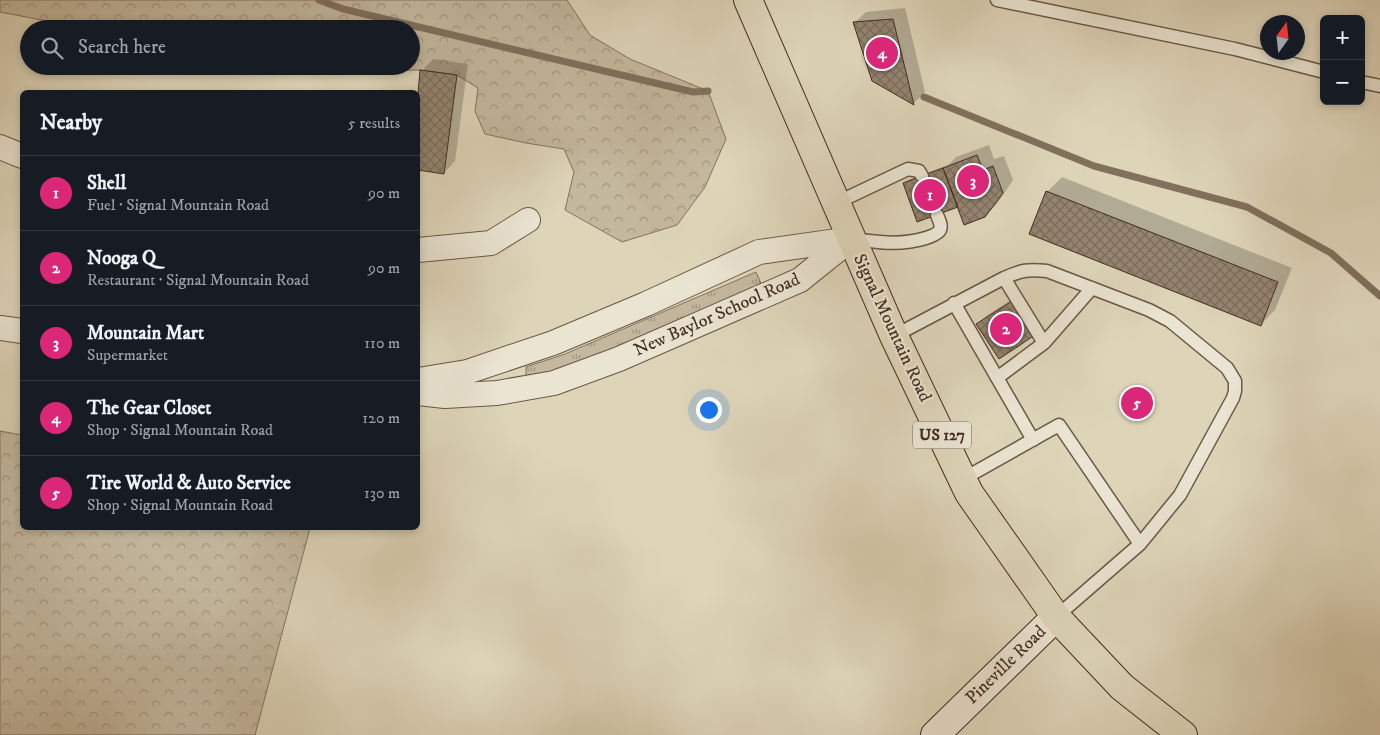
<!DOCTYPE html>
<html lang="en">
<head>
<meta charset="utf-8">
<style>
	body { margin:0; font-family:"IM FELL DW Pica",serif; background:#242831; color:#f1f3f6 }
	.controls { position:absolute; right:15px; top:15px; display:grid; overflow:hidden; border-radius:8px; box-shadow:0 2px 8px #0003 }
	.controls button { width:45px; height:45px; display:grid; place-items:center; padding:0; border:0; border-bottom:1px solid #363941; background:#171b24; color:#f1f3f6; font:25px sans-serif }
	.compass { position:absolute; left:1260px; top:15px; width:45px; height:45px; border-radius:50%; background:#171b24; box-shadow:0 2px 8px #0003; rotate:15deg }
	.you { position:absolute; left:708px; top:409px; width:18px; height:18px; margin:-12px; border:4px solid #fff; border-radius:50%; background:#1a73e8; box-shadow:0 0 0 8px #1a73e833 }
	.badge { display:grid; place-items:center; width:32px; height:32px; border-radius:50%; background:#db2777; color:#fff; font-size:16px; font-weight:700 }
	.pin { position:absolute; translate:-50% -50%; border:2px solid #fff; box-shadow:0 1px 5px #0006 }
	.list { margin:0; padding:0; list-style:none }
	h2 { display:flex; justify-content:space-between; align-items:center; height:65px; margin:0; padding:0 20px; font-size:21px }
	h2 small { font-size:16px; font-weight:400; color:#9ea1a6 }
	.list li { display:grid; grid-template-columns:32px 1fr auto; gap:15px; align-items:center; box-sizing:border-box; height:75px; padding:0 20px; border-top:1px solid #363941 }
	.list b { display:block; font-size:19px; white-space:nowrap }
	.list p { margin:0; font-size:16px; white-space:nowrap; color:#9ea1a6 }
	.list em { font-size:16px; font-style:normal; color:#9ea1a6 }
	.icon { flex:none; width:28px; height:28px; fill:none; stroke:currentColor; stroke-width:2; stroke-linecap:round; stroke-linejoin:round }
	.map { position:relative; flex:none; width:1380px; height:735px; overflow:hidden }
	.search { position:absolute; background:#171b24; box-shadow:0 2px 8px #0003; left:20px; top:20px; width:400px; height:55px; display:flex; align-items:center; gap:12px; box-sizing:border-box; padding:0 18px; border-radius:28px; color:#9ea1a6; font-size:19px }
	.panel { position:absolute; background:#171b24; box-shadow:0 2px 8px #0003; left:20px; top:90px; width:400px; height:440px; border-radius:8px }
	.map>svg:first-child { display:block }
</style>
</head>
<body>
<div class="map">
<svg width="1380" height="735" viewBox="0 0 1380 735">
	<defs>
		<pattern id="grass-tufts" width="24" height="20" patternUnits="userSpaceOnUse" patternTransform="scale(1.25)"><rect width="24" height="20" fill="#c4b89f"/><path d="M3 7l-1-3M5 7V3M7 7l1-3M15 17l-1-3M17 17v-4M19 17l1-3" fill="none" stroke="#a19681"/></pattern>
		<pattern id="forest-crowns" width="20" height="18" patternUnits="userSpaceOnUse" patternTransform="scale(1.25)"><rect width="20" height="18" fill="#c4b89f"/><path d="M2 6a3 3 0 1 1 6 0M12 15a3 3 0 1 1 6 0" fill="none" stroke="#a19681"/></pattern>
		<pattern id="building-cross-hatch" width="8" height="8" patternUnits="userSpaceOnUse" patternTransform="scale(1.25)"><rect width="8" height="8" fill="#948470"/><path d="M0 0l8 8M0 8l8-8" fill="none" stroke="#7a6c5c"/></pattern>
	</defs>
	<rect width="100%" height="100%" fill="#ded5b9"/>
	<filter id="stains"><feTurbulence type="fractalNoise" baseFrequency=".004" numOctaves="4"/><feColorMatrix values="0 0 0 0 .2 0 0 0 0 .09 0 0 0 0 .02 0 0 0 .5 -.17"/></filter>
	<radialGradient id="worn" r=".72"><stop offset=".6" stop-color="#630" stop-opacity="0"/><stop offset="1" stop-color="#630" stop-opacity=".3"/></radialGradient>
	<!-- grass -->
	<path fill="url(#grass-tufts)" stroke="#847260" d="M756,272L762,286L583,364L526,379V367L565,354Z"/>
	<!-- forest -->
	<path fill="url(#forest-crowns)" stroke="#847260" d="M0,0H567L590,35L630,59L708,91L726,139L705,187L677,225L622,242L565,210L574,172L564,149L526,143L485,134L475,111L478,88L457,75L420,70L311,72L283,66H411V29H89L0,12Z
		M0,431L22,435V528H310L255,735H0Z"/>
	<!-- shadow -->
	<path fill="#0003" d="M905,8L925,92L914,103L874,80L854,23L866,12Z
		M433,59L468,64L455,161L444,173L418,169V103L422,71Z
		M989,145L994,159L1004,156L1013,180L997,204L985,216L904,183L908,180L948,165L956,157Z
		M1062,177L1292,268L1275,310L1261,324L1031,233L1048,191Z
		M1020,294L1042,327L1034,334L978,324L986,316Z"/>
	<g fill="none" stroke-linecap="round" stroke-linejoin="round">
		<!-- stream -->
		<path stroke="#80705d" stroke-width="7" d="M319,0L343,9L693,92L708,91
			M924,97L1094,166L1247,207L1331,253L1380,296"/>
	</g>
	<!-- building -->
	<path fill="url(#building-cross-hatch)" stroke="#432d20" d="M893,19L914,105L872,81L853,22Z
		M420,70L457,75L444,174L418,170V93Z
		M977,155L983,170L993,166L1003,193L985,217L964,225L943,168Z
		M943,168L958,207L917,222L903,183Z
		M1046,191L1278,282L1261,326L1029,234Z
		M1012,301L1035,335L999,359L976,324Z"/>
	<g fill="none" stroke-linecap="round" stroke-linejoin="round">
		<defs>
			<path id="service" d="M997,0L1235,49L1324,72
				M1361,82L1380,86
				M836,203L908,169L919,171L922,176
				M851,239C879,242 899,246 926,238C931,236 937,235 940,230C942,225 939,220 937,215
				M954,303L1033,440
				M894,336L1004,278C1022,270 1028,269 1047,271L1149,310L1170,321L1227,368L1235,381V391L1233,398L1180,495L1140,544
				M1044,343L1092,288
				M997,378L1044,343L1004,278
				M963,479L1059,425L1140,544L1056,617"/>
			<path id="minor" d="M0,147L22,156
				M418,250L491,243L528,220
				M0,328L22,331
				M418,380L467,372L553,343L646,304L759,252L851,239
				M418,393L445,396L497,393L554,383L619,359L800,280L851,239"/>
			<path id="secondary" d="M935,735L1056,617"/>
			<path id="primary" d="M748,0L894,336L969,493L1056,617L1122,687L1183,735"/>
		</defs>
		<!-- service casing -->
		<use href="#service" stroke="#6a5746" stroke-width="15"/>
		<!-- minor casing -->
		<use href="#minor" stroke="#6a5746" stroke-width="26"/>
		<!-- secondary casing -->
		<use href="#secondary" stroke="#432d20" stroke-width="30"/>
		<!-- primary casing -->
		<use href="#primary" stroke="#432d20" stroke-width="30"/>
		<!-- service -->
		<use href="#service" stroke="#eae4d2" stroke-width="12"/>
		<!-- minor -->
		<use href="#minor" stroke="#eae4d2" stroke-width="24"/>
		<!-- secondary -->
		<use href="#secondary" stroke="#eae4d2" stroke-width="28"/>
		<!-- primary -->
		<use href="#primary" stroke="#ded5b9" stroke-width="28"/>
	</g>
	<g text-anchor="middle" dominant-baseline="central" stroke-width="4.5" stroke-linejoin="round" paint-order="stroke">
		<!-- shield labels -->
		<rect fill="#eae4d2" stroke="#756455" stroke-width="1" x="913" y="421.5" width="58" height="27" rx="4"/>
		<g font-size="16" font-weight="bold" fill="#432d20">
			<text x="942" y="435">US 127</text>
		</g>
		<!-- street labels -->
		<g font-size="18" fill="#432d20" stroke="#eae4d2">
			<text transform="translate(717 315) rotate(-24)">New Baylor School Road</text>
			<text transform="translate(892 328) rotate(65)">Signal Mountain Road</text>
			<text transform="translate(1006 665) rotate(-44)">Pineville Road</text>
		</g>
	</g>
	<rect width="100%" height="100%" filter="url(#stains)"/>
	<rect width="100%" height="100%" fill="url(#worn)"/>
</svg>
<div class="controls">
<button>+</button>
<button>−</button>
</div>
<svg class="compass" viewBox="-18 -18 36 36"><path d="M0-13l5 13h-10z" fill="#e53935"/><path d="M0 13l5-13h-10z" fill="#9ea1a6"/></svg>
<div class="you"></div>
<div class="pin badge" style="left:930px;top:195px">1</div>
<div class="pin badge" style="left:1006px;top:329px">2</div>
<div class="pin badge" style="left:973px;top:181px">3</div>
<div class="pin badge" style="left:882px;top:53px">4</div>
<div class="pin badge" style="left:1137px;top:403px">5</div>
<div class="search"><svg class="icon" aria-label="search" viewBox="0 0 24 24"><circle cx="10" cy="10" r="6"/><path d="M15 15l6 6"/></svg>Search here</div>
<section class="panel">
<h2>Nearby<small>5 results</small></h2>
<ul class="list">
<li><span class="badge">1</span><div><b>Shell</b><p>Fuel · Signal Mountain Road</p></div><em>90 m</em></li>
<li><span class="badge">2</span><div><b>Nooga Q</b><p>Restaurant · Signal Mountain Road</p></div><em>90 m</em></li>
<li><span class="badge">3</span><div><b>Mountain Mart</b><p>Supermarket</p></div><em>110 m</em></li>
<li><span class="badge">4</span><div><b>The Gear Closet</b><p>Shop · Signal Mountain Road</p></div><em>120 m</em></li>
<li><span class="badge">5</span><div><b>Tire World &amp; Auto Service</b><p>Shop · Signal Mountain Road</p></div><em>130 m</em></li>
</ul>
</section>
</div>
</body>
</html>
